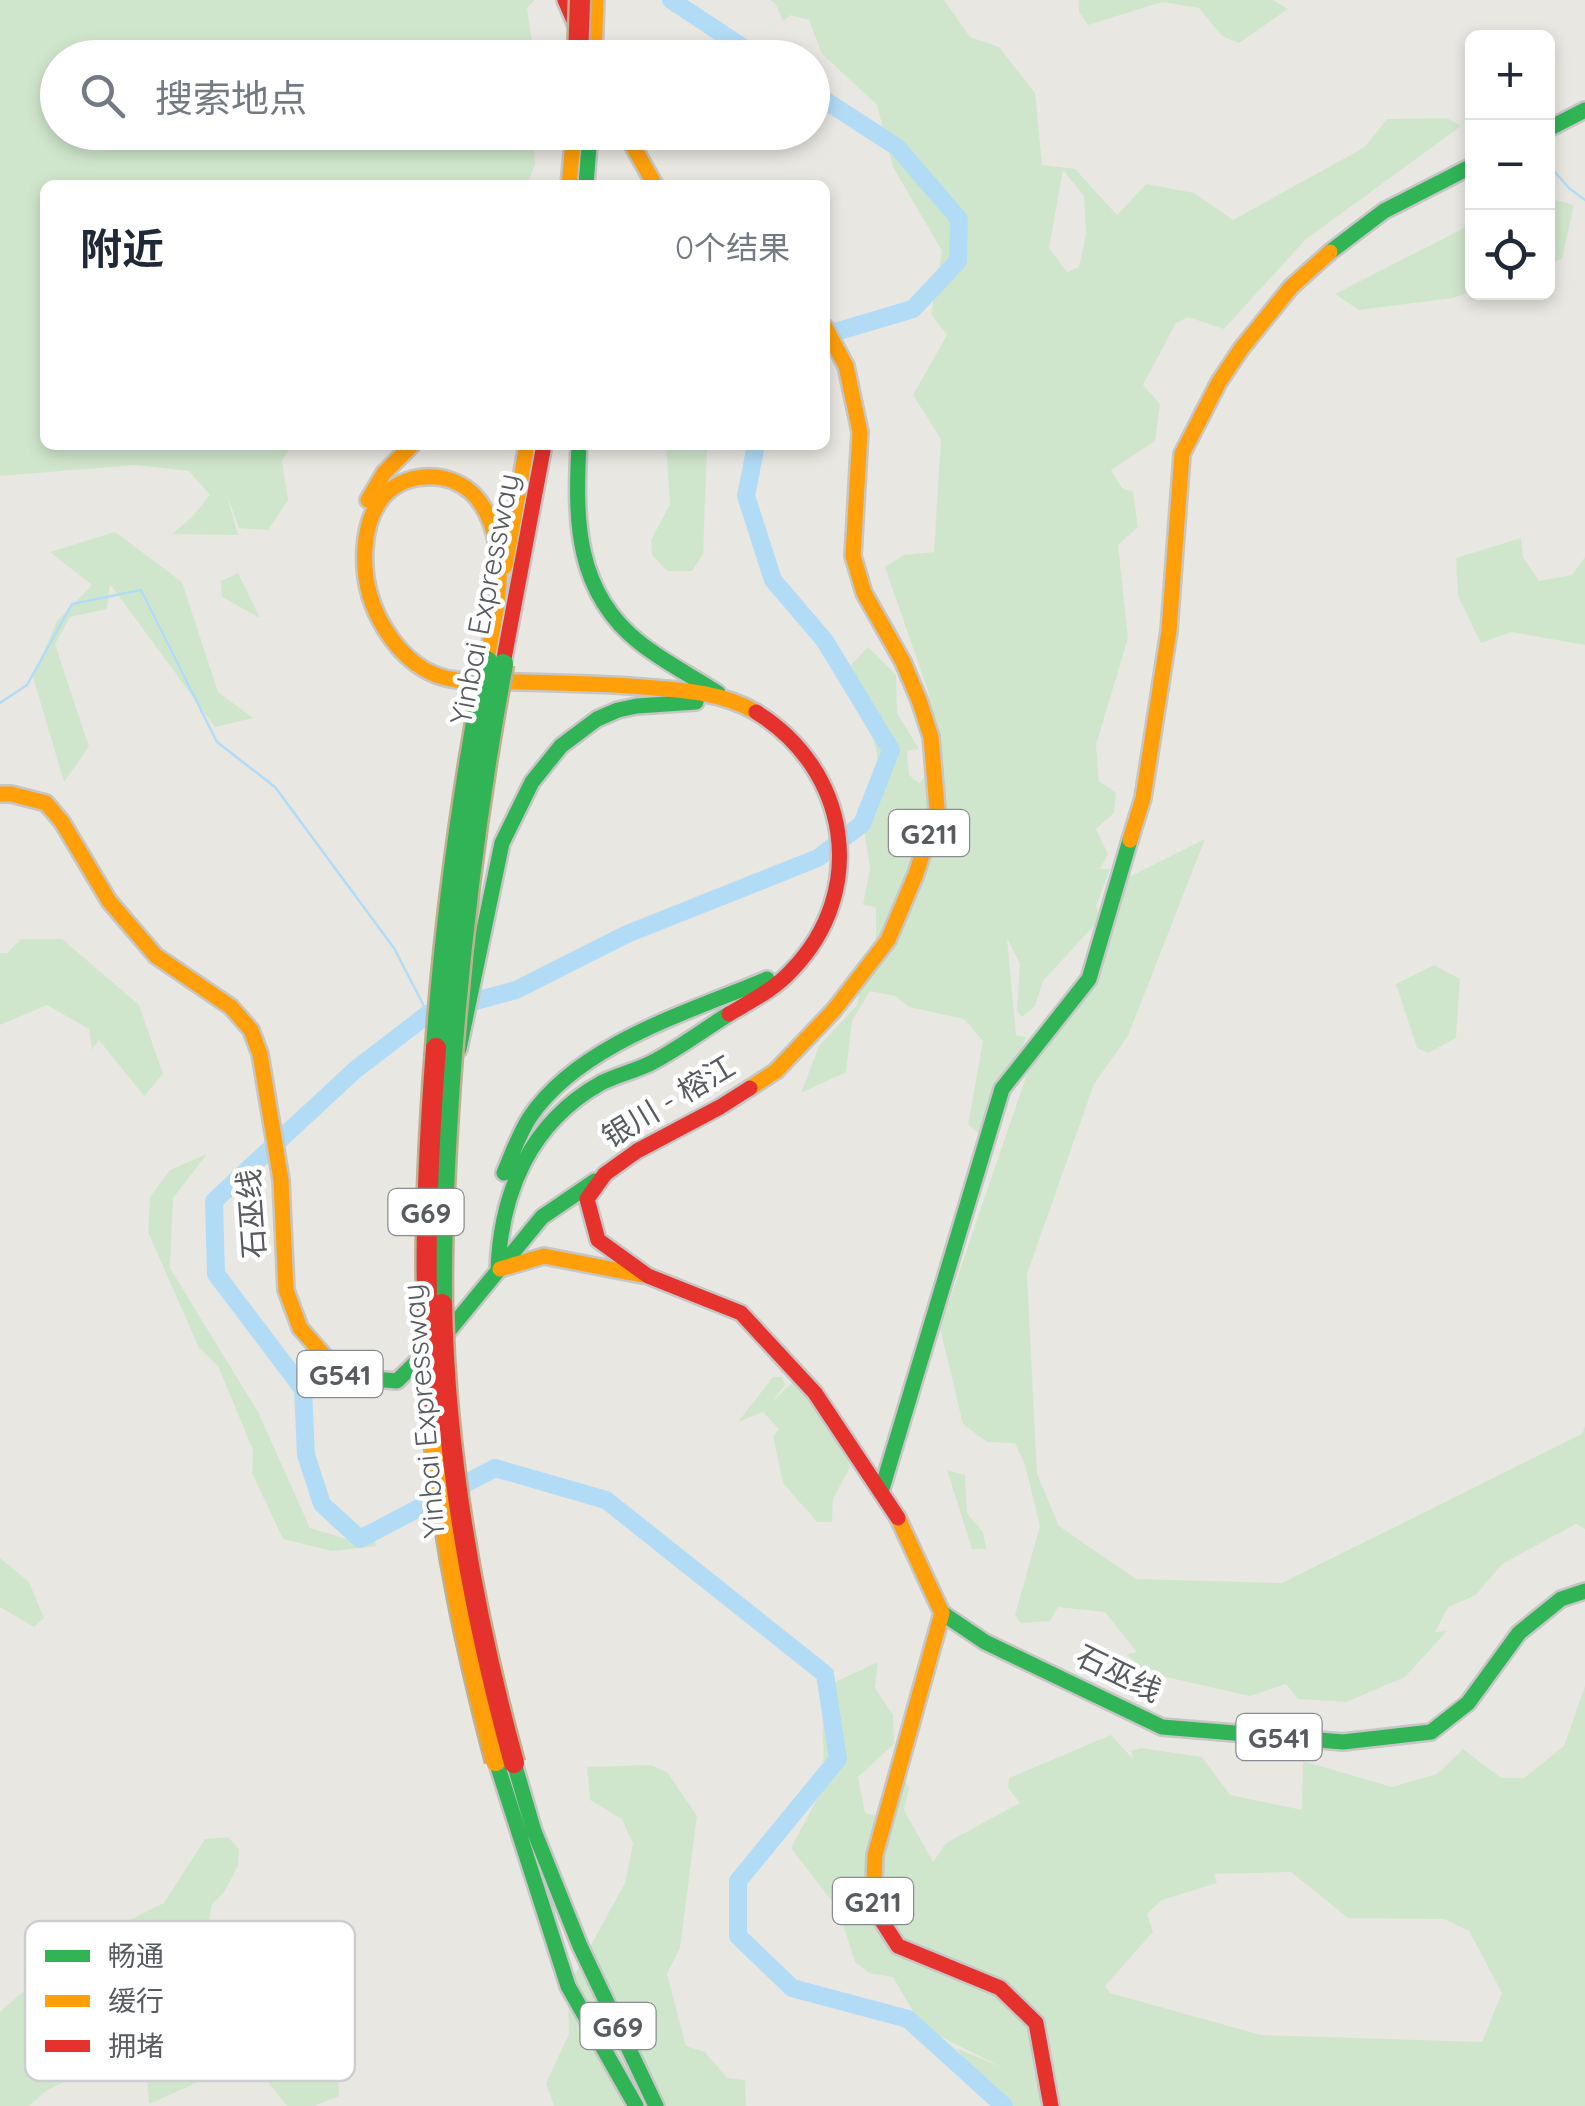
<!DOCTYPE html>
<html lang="zh">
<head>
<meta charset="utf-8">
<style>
	body { margin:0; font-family:Quicksand,"Noto Sans SC",sans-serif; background:#f6f6f7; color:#1f2937 }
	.controls { position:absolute; right:30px; top:30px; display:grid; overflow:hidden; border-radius:15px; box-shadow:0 5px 15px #0003 }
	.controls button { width:90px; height:90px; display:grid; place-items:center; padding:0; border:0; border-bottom:2px solid #e0e1e3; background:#fff; color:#1f2937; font:50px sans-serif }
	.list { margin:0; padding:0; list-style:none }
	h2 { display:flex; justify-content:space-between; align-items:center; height:130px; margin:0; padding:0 40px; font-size:42px }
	h2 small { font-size:32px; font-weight:400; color:#747a83 }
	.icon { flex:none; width:55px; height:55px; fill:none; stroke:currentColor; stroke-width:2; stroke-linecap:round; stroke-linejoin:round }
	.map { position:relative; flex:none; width:1585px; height:2106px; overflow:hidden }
	.search { position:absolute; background:#fff; box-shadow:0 5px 15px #0003; left:40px; top:40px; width:790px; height:110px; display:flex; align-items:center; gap:25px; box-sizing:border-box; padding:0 35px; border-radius:55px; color:#747a83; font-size:38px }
	.panel { position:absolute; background:#fff; box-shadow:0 5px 15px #0003; left:40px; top:180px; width:790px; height:270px; border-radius:15px }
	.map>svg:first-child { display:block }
</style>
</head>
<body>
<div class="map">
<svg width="1585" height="2106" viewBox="0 0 1585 2106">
	<rect width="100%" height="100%" fill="#e9e7e2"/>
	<!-- green -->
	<path fill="#d0e6cc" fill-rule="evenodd" d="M0,0H535L527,8L534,57L58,58V132L533,133L535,164L527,185H45V445H286V447L292,445L282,461L288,500L268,530L239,528L227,495L238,535L172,534L192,517L210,495L189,471L135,465L0,476Z
		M770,0H944L970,37L999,47L1035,93L1042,165L1075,169L1117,215L1146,184L1194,193L1233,220L1365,147L1387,119L1447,118L1461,126L1305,240L1224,329L1188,317L1176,323L1143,385L1160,404L1155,441L1111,470L1122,488L1133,492L1138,527L1118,545L1128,638L1096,745L1099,781L1116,793L1114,813L1096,829L1108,854L1100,869H1110L1096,906L1100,919L1043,981L1035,1006L1022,1017L1017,1011L1020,964L1007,938L1016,1035L1026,1037L987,1139L968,1125L983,1041L964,1019L909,1007L895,996L870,991L852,1021L846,1072L801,1093L819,1046L857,1005L860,985L876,965V907L863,905L870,868L860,803C907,742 844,724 852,675L845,671L868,647L896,675L897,713L919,749L907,751L909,775L919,783L930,770L929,694L885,567L904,555L934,552L941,439L913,395L947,335L931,314L942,251L893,167L877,105L822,54L809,20L791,15L783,21L775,3ZM1063,170L1084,196L1086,234L1079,267L1067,272L1049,248Z
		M1079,0H1273L1288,9L1239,43L1222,36L1199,8L1162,2L1088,25L1079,12Z
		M1552,199L1574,205L1562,259L1548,264V201Z
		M1472,224V291L1453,298L1359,310L1335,294Z
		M666,445H710L707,451L703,554L692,571H667L652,555L651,540L670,504Z
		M115,532L182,582L218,692L253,718L215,727L110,584L107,609L70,617L55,644L89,747L64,782L33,677L57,621L92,585L50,552Z
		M1521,538L1523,557L1539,581L1572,575L1585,557V645L1512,632L1481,643L1458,596L1456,558Z
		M238,573L260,618L222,597L221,581Z
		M1205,839L1128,1036L1094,1084L1027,1274L1037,1474L1059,1526L1136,1579L1282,1583L1582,1434L1585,1426V1529L1576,1524L1502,1564L1476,1595L1448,1607L1435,1632L1447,1631L1405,1677L1346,1702L1298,1699L1286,1684L1250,1696L1144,1672L1127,1654L1137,1652L1105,1612L1058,1607L1050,1621L1021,1623L1015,1615L1040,1526L1025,1465L1015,1443L987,1442L963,1424L940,1328L1026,1077L1114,921L1121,881Z
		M21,939H62L139,1005L163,1074L144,1096L99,1040L92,1050L89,1029L47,1005L0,1025V953H7Z
		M1434,965L1460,979L1456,1038L1428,1053L1417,1048L1396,984Z
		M207,1154L173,1198L170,1268L258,1412L310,1528L350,1540L372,1537L377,1546L332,1551L283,1539L252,1473L253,1450L218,1366L199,1348L148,1232L150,1197L170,1170Z
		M773,1377H782L785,1385L771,1403L791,1384L802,1386L845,1453L850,1467L833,1499L832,1522H817L783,1483L773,1436L779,1429L763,1412L738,1422Z
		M947,1470L965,1475L967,1513L983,1532L986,1549H972Z
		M0,1558L29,1582L44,1618L34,1627L0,1607Z
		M878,1662L875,1688L893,1715L894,1744L858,1777L865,1813L889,1818L904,1780L909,1788L904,1810L933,1862L946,1843L1020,1803L1008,1788L1009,1778L1111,1735L1134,1760L1131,1751L1141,1748L1202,1757L1230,1795L1302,1810L1303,1761L1392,1787L1437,1774L1463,1749L1501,1778H1524L1564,1746L1585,1686V2106H1003L956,2048L1001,2067L922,2027L893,1977L869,1973L855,1962L838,1909L791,1848L824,1786L822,1688ZM1291,1872L1348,1918L1444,1919L1469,1931L1502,1993L1482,2042L1261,2035L1110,1993L1105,1986L1153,1932L1147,1914L1162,1900L1217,1883L1214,1874Z
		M651,1765L667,1772L697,1816L680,1948L667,1974L686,2046L705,2052L727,2078L745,2080L746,2106H554L546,2083L569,2034L568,1987L625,1883L633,1844L622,1819L590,1800L587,1767Z
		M228,1837L239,1849L238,1865L225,1891L212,1904L203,1956L237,2025L303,2058L321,2057L338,2071L339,2096L314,2106H287L260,2072L230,2068L149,2104L147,2078L116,2062L107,2061L47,2090L29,2106H0V2013L3,2009L79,1945L164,1903L205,1839Z"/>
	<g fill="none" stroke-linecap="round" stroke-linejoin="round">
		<!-- stream -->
		<path stroke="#b2dcf6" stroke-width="2.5" d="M1554,171L1570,189L1585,200
			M0,703L27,685L72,604L141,590L217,742L275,787L394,948L428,1014"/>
		<!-- river -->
		<path stroke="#b2dcf6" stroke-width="18" d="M671,0L759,58
			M812,92L897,147L959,219L958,261L913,309L825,335
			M756,445L746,496L773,580L825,641L891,750L862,824L818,858L627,934L516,990L428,1014L355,1070L214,1201L216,1274L303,1389L306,1455L322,1504L360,1539L495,1468L606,1500L825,1674L838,1759L738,1881V1936L792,1988L908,2019L1004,2106"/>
		<defs>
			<path id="fast" d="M1548,129L1585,110
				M586,185L590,132
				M1330,252L1384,211L1472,166
				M579,445C575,520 575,592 640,643C664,662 692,676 718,693
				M459,1049L502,843L532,782L561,746L597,719L618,710L637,706L696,702
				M504,1173C512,1154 519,1134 530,1117C579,1044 689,1012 767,979
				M498,1269C501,1192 530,1123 601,1083C617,1075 635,1071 651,1063C678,1049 703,1030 729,1014
				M373,1379L397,1381L451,1328L542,1217L595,1181
				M881,1492L1002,1089L1089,979L1130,840
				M942,1613L985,1642L1162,1727L1343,1742L1431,1732L1468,1703L1519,1633L1561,1599L1585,1591
				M496,1761L568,1986L636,2106
				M514,1763L534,1831L580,1946L656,2106"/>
			<path id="slow" d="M594,58L596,0
				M625,132L655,185
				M569,185L574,132
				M368,500L384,473L412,445
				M505,566L527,445
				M487,661C492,629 501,595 499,562C498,539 489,508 471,492C446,470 403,472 382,498C371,512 366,531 365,548C363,577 370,605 385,629C401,655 425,677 457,680C519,683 581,682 643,687C682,690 721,692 756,712
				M0,794H11L46,803L62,822L109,901L156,956L231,1007L251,1030L260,1054L281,1180L286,1290L300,1328L343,1377L373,1379
				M1130,840L1143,798L1169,631L1182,454L1219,382L1241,349L1291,287L1330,252
				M750,1088L776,1071L834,1010L888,940L916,874L937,808L931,737L919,700L903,662L864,593L853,556L860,432L846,366L825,327
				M500,1269L544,1256L642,1275
				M875,1910L873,1907L875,1855L942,1613L898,1518"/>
			<path id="jam" d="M565,0L590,58
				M503,664L544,445
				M729,1014C751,1001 775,989 792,970C869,890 849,769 756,712
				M750,1088L720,1107L637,1151L605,1174L587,1199L598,1240L648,1276L741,1313L815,1393L898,1518
				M875,1910L898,1946L1000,1988L1036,2023L1051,2106"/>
		</defs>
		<!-- fast casing -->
		<use href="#fast" stroke="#c6c6c6" stroke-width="20"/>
		<!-- slow casing -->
		<use href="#slow" stroke="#c6c6c6" stroke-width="20"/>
		<!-- jam casing -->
		<use href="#jam" stroke="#c6c6c6" stroke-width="20"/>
		<!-- fast -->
		<use href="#fast" stroke="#30b455" stroke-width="15"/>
		<!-- slow -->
		<use href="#slow" stroke="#ff9f0a" stroke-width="15"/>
		<!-- jam -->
		<use href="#jam" stroke="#e5322d" stroke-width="15"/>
		<defs>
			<path id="fast-bridge" d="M436,1048C445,918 463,789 487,661
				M442,1304C441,1230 445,1156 450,1082C460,942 477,803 503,664"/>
			<path id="slow-bridge" d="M434,1434C444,1545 468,1654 496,1761"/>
			<path id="jam-bridge" d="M578,58L580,0
				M442,1304C445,1460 473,1613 514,1763
				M434,1434C422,1305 426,1177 436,1048"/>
		</defs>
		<!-- fast-bridge casing -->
		<use href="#fast-bridge" stroke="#c0af90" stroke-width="25" stroke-linecap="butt"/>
		<!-- slow-bridge casing -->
		<use href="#slow-bridge" stroke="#c0af90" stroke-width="25" stroke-linecap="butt"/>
		<!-- jam-bridge casing -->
		<use href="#jam-bridge" stroke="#c0af90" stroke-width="25" stroke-linecap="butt"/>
		<!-- fast-bridge -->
		<use href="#fast-bridge" stroke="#30b455" stroke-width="20"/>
		<!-- slow-bridge -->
		<use href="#slow-bridge" stroke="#ff9f0a" stroke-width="20"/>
		<!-- jam-bridge -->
		<use href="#jam-bridge" stroke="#e5322d" stroke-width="20"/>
	</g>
	<g text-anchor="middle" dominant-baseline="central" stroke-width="9" stroke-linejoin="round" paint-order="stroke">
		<!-- shield labels -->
		<g fill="#fff" stroke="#8a8d90" stroke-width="2.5">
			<rect x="889" y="810" width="80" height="46" rx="8"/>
			<rect x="388.5" y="1189" width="75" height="46" rx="8"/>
			<rect x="297.5" y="1351" width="85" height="46" rx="8"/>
			<rect x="1236.5" y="1714" width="85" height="46" rx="8"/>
			<rect x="833" y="1878" width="80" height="46" rx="8"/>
			<rect x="580.5" y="2003" width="75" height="46" rx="8"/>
		</g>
		<g font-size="28" font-weight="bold" fill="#585c60">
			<text x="929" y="833">G211</text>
			<text x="426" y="1212">G69</text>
			<text x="340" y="1374">G541</text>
			<text x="1279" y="1737">G541</text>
			<text x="873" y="1901">G211</text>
			<text x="618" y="2026">G69</text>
		</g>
		<!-- street labels -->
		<g font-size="30" fill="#585c60" stroke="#fff">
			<text transform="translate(484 599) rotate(-79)">Yinbai Expressway</text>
			<text transform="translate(668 1101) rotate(-31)">银川 - 榕江</text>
			<text transform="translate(251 1214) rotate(-94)">石巫线</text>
			<text transform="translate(423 1411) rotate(-95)">Yinbai Expressway</text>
			<text transform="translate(1119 1673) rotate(26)">石巫线</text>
		</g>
	</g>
	<!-- legend -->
	<rect x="25" y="1921" width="330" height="160" rx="15" fill="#fff" stroke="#cdcecf" stroke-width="2.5"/>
	<rect x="45" y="1950" width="45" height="12" fill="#30b455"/>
	<rect x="45" y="1995" width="45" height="12" fill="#ff9f0a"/>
	<rect x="45" y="2040" width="45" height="12" fill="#e5322d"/>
	<g font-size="28" fill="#585c60">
		<text x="108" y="1966">畅通</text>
		<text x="108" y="2011">缓行</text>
		<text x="108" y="2056">拥堵</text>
	</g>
</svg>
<div class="controls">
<button>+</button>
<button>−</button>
<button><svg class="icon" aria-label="locate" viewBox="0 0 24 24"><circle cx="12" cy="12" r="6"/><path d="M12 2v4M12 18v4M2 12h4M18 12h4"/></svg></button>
</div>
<div class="search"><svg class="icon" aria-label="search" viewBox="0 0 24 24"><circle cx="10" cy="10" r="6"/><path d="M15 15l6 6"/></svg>搜索地点</div>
<section class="panel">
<h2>附近<small>0个结果</small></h2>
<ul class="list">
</ul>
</section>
</div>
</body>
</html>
